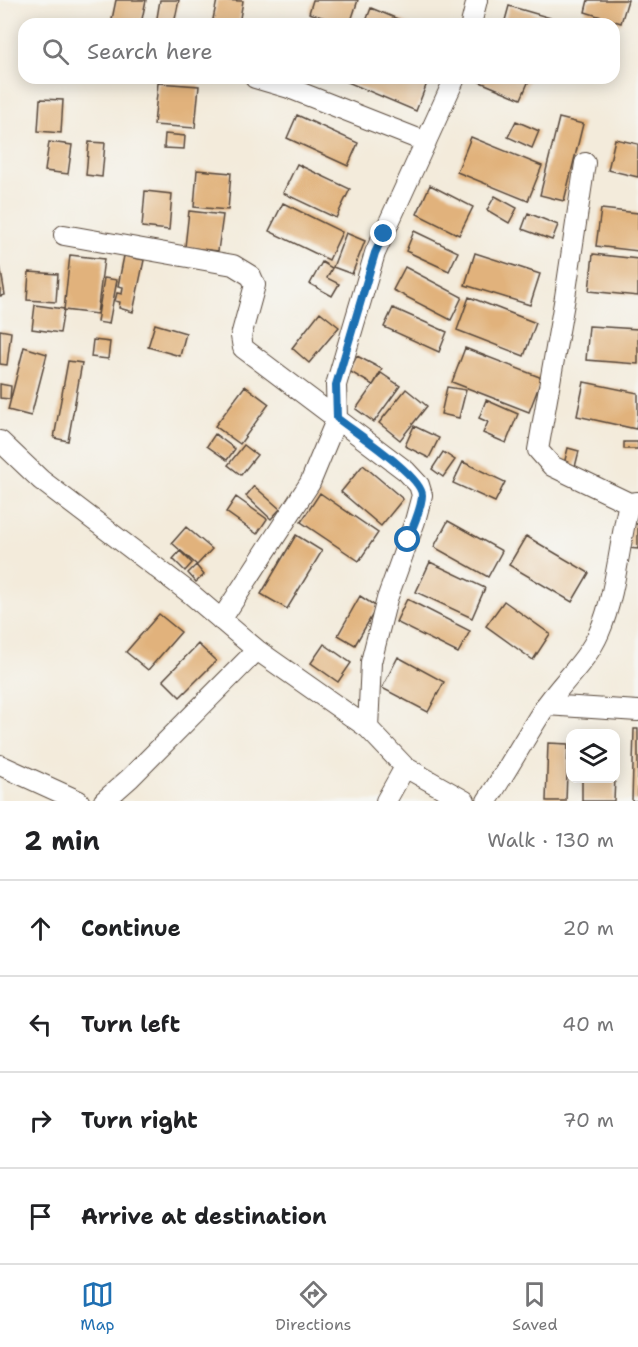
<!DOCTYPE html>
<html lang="en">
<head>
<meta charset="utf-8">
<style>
	body { margin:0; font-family:"Shantell Sans",sans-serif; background:#f6f6f6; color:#202124 }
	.controls { position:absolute; right:18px; bottom:18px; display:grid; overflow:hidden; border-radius:12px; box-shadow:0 3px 15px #0003 }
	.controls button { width:54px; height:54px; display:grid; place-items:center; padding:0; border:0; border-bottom:2px solid #e0e0e0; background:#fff; color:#202124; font:30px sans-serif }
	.stop { position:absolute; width:18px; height:18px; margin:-14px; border:4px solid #1f6fb2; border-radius:50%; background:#fff }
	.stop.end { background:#1f6fb2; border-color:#fff; box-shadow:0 2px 6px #0008 }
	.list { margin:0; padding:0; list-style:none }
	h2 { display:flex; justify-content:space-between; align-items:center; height:78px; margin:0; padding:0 24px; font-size:26px }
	h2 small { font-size:20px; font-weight:400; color:#757577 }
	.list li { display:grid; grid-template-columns:39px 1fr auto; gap:18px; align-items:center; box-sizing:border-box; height:96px; padding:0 24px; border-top:2px solid #e0e0e0 }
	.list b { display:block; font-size:22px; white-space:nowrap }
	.list em { font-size:20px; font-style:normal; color:#757577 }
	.icon { flex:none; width:33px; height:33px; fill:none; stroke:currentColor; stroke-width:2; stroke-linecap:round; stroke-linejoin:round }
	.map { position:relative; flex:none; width:638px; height:801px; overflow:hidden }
	.search { position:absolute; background:#fff; box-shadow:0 3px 15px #0003; left:18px; right:18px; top:18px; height:66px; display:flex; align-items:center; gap:15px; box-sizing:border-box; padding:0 21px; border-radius:18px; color:#757577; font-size:22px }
	.sheet { height:462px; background:#fff }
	nav { display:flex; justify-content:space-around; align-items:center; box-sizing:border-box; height:84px; border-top:2px solid #e0e0e0; background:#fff; font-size:16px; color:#757577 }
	nav a { display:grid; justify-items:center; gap:3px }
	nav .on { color:#1f6fb2 }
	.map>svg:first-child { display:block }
</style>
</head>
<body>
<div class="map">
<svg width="638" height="801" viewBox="0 0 638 801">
	<rect width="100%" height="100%" fill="#f6f6f2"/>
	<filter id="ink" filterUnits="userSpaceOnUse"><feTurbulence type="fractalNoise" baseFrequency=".0167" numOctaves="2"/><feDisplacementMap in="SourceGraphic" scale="12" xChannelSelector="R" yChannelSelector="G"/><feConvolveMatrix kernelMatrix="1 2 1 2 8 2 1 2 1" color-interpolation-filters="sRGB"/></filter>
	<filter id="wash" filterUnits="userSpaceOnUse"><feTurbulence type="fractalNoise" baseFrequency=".008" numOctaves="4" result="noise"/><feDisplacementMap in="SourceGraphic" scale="24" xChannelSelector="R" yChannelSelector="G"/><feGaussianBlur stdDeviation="1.35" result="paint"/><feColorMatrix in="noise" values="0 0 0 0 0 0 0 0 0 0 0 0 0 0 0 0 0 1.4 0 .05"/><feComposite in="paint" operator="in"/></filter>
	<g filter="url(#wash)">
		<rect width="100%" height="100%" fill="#f3ebdb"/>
		<g id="blocks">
			<!-- building -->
			<path fill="#e1b27c" d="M116,0H146L141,24H111Z
				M160,0H179L174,24H156Z
				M217,0L243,1L239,24H212Z
				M313,0H358L350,24H344L309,13Z
				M588,0H628L621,23L585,12Z
				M509,6L568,23V24H504Z
				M371,8L410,24H365Z
				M347,78H429L416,111L345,81Z
				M479,78H530L521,99L478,81Z
				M158,83L199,86L195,128L154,125Z
				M40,99L63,100L61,133L38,131Z
				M297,115L358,143L348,166L287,138Z
				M559,118L583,124L564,201L540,195Z
				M516,121L539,131L532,148L508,137Z
				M165,134L185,136L184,149L164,148Z
				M471,137L542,166L528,201L457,172Z
				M615,139L638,144V177L608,170Z
				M49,142L72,145L68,174L45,171Z
				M89,142L105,143L102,177L86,175Z
				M297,164L350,189L336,218L283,193Z
				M197,170L231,173L228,210L194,207Z
				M430,185L473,207L459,235L417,214Z
				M145,191L172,194L169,230L142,227Z
				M495,196L517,208L509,223L487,210Z
				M283,203L342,232L329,260L269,231Z
				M601,209L638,213V251L596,246Z
				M189,211L223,215L218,251L185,247Z
				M528,213L558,225L552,240L522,229Z
				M414,231L458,252L449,271L406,251Z
				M346,233L365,241L352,274L333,267Z
				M475,253L540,274L530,305L465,285Z
				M593,254L638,259V296L589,291Z
				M70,255L104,259L97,314L64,310Z
				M124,256L144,260L133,312L119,308L120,302L115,301L117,293L122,294L123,287L118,286Z
				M322,262L332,268L327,278L339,284L332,296L310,284Z
				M0,265L5,295L0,296Z
				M405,267L462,297L451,320L393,290Z
				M29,272L58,274L56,302L27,300Z
				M104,278L117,280L109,324L97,322Z
				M469,297L536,323L524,356L457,330Z
				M35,305L64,309L60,333L32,329Z
				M393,308L447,332L439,352L384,327Z
				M320,312L339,327L309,363L292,348Z
				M155,324L186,333L180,356L148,347Z
				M589,326L638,329V364L586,360Z
				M0,330L11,332L7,365L0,364Z
				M93,340L110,342L108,359L91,357Z
				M24,347L47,354L31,416L8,410Z
				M465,348L542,378L529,412L452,382Z
				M357,356L382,369L373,385L381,373L400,386L374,422L356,409L373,385L349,371Z
				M68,361L82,363L68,441L54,438Z
				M584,382L638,393V417L636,429L577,416Z
				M0,384L11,386L10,399L0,398Z
				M245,386L269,404L240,444L215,426Z
				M447,387L466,390L459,418L441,414Z
				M406,389L427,406L400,440L379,423Z
				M486,400L518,414L506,443L483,433L488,422L479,418Z
				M414,426L439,438L429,458L405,446Z
				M215,434L235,449L227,460L207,446Z
				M624,442H638V449H624Z
				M244,445L257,455L241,475L228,465Z
				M568,448L579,451L575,467L564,464Z
				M443,452L455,460L443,477L432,469Z
				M463,462L505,482L495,502L453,483Z
				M363,465L403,499L381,526L341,492Z
				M254,486L280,509L271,519L246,496Z
				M320,493L378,533L359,561L301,522Z
				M236,497L267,519L257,534L226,512Z
				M448,521L502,551L488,577L434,547Z
				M630,524H638V549L628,548Z
				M186,527L212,549L197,565L172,543Z
				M296,535L322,551L287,609L261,594Z
				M526,536L589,573L572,602L509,565Z
				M180,551L192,563L185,571L173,559Z
				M430,562L485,588L472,618L416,592Z
				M196,565L204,575L196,582L188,573Z
				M360,596L377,607L355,645L338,635Z
				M407,599L470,631L458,653L396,622Z
				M504,601L550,634L533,660L486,626Z
				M159,614L181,632L148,670L126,652Z
				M198,644L216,661L180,697L163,680Z
				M324,644L351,663L338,682L311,663Z
				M398,657L444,682L428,712L382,688Z
				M634,729H638V801H632Z
				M548,743L568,744L566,801H546Z
				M582,778H615L614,801H582Z"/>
		</g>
	</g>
	<g filter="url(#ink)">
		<use href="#blocks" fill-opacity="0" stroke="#57473a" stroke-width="1.5"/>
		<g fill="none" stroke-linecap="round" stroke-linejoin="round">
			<defs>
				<path id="minor" d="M471,24L477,0
					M255,78L289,88L426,142
					M585,163L565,297L538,450L552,466L629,503
					M64,235L233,265L251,276L255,285L241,336L243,348L406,471L419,485L422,495L415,521L387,599L371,662L368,728
					M0,441L41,480L191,594L257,650L368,728L405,767L465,801
					M221,620L310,483L337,418L336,385L375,253L455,78
					M546,705L638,711
					M0,765L79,801
					M104,801L130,778L257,650
					M386,801L405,767
					M487,801C507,770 525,738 545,707C562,682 587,661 599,633C616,594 619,545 629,503L638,502"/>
			</defs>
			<!-- minor casing -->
			<use href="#minor" stroke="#57473a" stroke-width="22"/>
			<!-- minor -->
			<use href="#minor" stroke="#fff" stroke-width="20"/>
		</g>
	</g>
	<g fill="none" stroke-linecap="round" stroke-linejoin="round" filter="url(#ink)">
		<!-- route -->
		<path stroke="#1f6fb2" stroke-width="8" d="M384,234L375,253L336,385L337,418C353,431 422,476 422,495C422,508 412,528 408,540"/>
	</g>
</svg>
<div class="controls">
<button><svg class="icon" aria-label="layers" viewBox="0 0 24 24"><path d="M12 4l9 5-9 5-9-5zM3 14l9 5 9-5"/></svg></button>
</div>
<div class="stop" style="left:408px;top:540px"></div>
<div class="stop end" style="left:384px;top:234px"></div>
<div class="search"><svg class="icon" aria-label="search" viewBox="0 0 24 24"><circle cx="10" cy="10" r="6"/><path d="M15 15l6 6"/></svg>Search here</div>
</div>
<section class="sheet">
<h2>2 min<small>Walk · 130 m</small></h2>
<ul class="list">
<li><svg class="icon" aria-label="ahead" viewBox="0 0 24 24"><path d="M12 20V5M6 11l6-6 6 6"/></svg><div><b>Continue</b></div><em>20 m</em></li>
<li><svg class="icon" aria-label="left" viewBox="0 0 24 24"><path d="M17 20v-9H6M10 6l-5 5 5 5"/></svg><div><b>Turn left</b></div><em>40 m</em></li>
<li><svg class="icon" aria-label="right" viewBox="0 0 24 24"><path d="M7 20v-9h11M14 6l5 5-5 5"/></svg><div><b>Turn right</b></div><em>70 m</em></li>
<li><svg class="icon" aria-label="arrive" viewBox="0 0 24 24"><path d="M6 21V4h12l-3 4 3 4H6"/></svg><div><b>Arrive at destination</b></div></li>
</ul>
</section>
<nav>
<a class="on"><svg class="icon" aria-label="map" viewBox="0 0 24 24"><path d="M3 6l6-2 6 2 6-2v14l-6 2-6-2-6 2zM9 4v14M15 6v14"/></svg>Map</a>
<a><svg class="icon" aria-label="directions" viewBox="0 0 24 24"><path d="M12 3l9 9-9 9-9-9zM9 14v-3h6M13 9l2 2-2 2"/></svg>Directions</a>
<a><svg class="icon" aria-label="saved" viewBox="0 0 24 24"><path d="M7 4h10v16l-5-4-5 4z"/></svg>Saved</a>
</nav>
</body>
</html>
